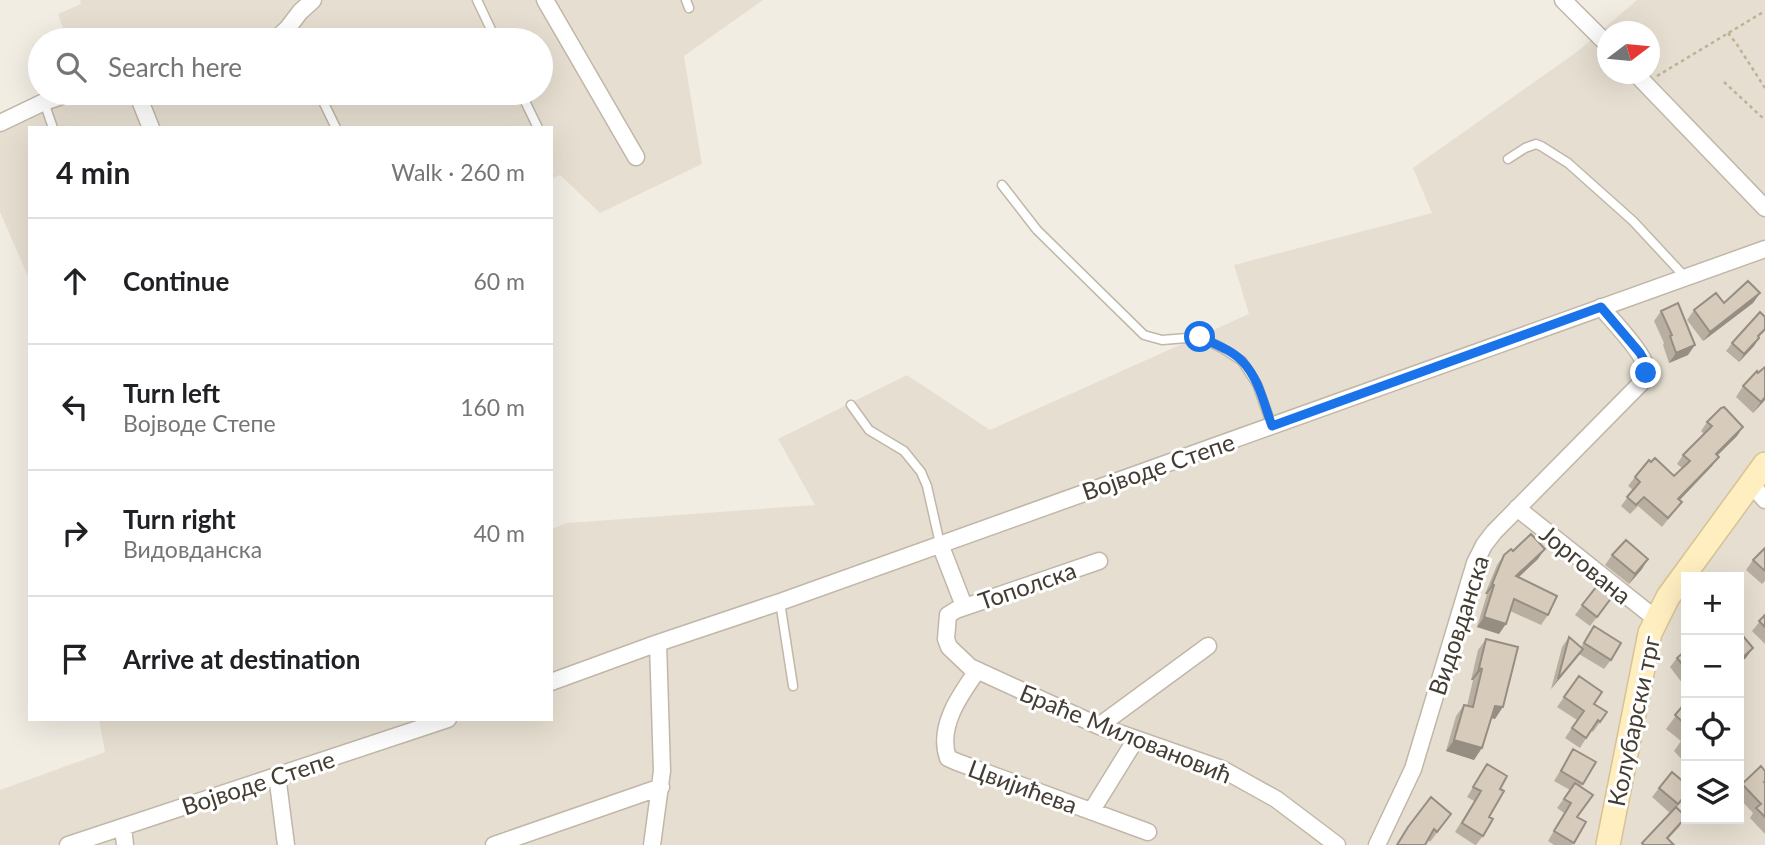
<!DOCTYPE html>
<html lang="en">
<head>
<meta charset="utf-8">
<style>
	body { margin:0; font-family:Lato,sans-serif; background:#f6f6f6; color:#202124 }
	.controls { position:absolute; right:21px; bottom:21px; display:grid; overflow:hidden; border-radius:0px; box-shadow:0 7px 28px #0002 }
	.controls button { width:63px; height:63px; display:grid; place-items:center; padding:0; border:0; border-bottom:2px solid #e0e0e0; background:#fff; color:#202124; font:35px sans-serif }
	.compass { position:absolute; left:1597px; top:21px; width:63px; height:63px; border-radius:50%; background:#fff; box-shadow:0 7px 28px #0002; rotate:74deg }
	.stop { position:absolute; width:21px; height:21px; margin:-16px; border:5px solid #1a73e8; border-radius:50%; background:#fff }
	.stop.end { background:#1a73e8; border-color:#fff; box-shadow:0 2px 7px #0008 }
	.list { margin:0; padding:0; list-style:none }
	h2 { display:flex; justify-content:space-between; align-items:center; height:91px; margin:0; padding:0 28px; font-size:30px }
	h2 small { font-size:23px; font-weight:400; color:#757577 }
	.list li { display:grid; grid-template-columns:46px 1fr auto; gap:21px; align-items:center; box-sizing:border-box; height:126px; padding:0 28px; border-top:2px solid #e0e0e0 }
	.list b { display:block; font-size:26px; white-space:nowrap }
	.list p { margin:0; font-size:23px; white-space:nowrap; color:#757577 }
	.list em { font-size:23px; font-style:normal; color:#757577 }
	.icon { flex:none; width:38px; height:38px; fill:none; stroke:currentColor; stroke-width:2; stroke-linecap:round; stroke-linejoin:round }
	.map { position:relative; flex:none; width:1765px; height:845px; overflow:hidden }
	.search { position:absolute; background:#fff; box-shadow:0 7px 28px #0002; left:28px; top:28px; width:525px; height:77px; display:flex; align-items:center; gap:18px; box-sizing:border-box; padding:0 24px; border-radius:38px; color:#757577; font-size:26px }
	.panel { position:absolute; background:#fff; box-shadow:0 7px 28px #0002; left:28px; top:126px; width:525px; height:595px; border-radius:0px }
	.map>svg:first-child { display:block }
</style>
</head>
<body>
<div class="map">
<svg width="1765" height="845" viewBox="0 0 1765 845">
	<rect width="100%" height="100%" fill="#f2ede3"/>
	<!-- residential -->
	<path fill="#e6dfd1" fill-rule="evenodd" d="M80,0H763L684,56L702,164L600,213L560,175L551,179V128H30V281L0,212V113L43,93H541V40H67L58,14L81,4Z
		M1637,0H1765V845H0V790L105,752L99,719H551V529L567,523L815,505L778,439L907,375L990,430L1249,314L1234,265L1432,213L1413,168L1578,51ZM1608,32H1650V74H1608ZM1686,577H1739V819H1686Z"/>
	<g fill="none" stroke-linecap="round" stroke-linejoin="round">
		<defs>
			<path id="lane" d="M477,0L496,40
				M686,0L689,8
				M319,93L336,128
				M521,93L538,128
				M44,102L53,128
				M1508,159L1525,148L1536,144L1541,146L1568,163L1633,221L1686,278
				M1002,185L1037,230L1144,335L1162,340L1200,337L1222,348L1242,361L1257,384L1272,426
				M851,405L869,430L904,451L921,472L927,486L940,544
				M780,602L793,686"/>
			<path id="street" d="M545,0L636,157
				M1563,0L1608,45
				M275,40L287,29L300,12L313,0
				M1636,74L1765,208
				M137,93L151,128
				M0,123L44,102L71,93
				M1751,484L1765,500
				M1517,508L1656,619
				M940,544L964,606
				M1099,561L956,610L948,615L946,639L949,647L970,667L1099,726L1222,769L1276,799L1337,845
				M977,671C960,695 937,727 948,758L957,762L1148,832
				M551,682L658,643L780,602L1765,249
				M1099,726L1208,646
				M277,775L286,845
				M1092,810L1136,739
				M123,827L125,845
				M68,845L448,719
				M494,845L661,787
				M652,845L662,771L658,643
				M1377,845L1413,769L1475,563L1484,545L1494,532L1643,381C1646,374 1647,367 1643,360C1637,346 1612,320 1601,307"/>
			<path id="secondary" d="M1608,845L1650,633L1668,597L1765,464"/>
		</defs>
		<!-- lane casing -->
		<use href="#lane" stroke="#c1b7a8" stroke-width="11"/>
		<!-- street casing -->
		<use href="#street" stroke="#c1b7a8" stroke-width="19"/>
		<!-- secondary casing -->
		<use href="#secondary" stroke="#d7c293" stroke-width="26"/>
		<!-- path -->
		<path stroke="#c0b096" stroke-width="2.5" stroke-dasharray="3.5 3.5" stroke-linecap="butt" d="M1728,33L1736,43L1765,88
			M1657,76L1765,11
			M1724,82L1765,120"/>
		<!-- lane -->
		<use href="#lane" stroke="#fff" stroke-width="8"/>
		<!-- street -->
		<use href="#street" stroke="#fff" stroke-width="16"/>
		<!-- secondary -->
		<use href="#secondary" stroke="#ffeec0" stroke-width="23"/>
	</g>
	<!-- wall -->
	<path fill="#b9afa1" d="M1760,293L1753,303L1703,341L1687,320L1694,310L1724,303Z
		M1661,311L1688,355L1669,363L1663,345L1664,343L1654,321Z
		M1765,317V331L1759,337L1754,346L1739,362L1726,351L1732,343Z
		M1743,386L1765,400L1753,413L1736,397Z
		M1707,422L1743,427L1737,436L1717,455L1712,466L1680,500L1682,502L1662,527L1638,506L1630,514L1621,506L1633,490L1628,486L1635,477L1651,462L1674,476L1682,468L1677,464L1683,455L1704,434L1701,431Z
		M1765,548V581L1762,584L1746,570L1753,560Z
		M1513,551L1538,559L1518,578L1548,615L1541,625L1510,611L1499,634L1477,627L1487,594H1485L1497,565L1504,555Z
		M1612,555L1642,569L1629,584L1605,565Z
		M1597,586L1605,607L1590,626L1575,615Z
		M1765,615V644L1752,631Z
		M1594,626L1611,660L1604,669L1579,654L1551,689L1562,647L1569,637L1581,647Z
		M1486,639L1495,719L1491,718L1474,760L1446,751L1456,716L1464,705L1467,706L1473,680H1471L1478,650Z
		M1686,650V688L1670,667L1677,658Z
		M1579,676L1594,704L1607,712L1593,732L1591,730L1580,748L1565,738L1577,720L1557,707Z
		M1686,702V764L1674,751L1681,741L1666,729Z
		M1573,749L1583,784L1581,787L1577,817L1586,822L1572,845H1554L1548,841L1564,813L1557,808L1570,790L1554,781Z
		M1487,764L1500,789L1483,836L1476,845H1475L1455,832L1474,801L1467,797Z
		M1765,771V834L1750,818L1753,813L1739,798V788L1742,784Z
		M1686,784V796L1677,807L1680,826L1668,839L1674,845H1641L1670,813L1652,797L1659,788Z
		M1451,814L1430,842L1428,840L1425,845H1396L1408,827Z"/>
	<!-- shaded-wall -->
	<path fill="#968e83" d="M1760,293L1753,303L1703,341L1710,332Z
		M1759,338L1754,346L1739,362L1744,354Z
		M1695,345L1688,355L1669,363L1676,353Z
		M1765,397V400L1753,413L1761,402Z
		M1743,427L1737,436L1710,463L1716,454Z
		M1719,457L1712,466L1672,508L1678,499Z
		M1545,549L1538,559L1509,586L1516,576Z
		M1648,559L1642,569L1629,584L1635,574Z
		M1492,584L1494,585L1487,594H1485Z
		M1484,617L1506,624L1499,634L1477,627Z
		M1753,648L1746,658L1739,664V661Z
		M1583,649L1576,659L1551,689L1558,679Z
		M1479,668L1482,669L1473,680H1471Z
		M1495,706L1503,707L1495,719L1487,717Z
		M1454,740L1482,748L1474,760L1446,751Z"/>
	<!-- building -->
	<path fill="#d7cbbb" stroke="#968e83" stroke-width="2" d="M1748,281L1760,293L1710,332L1694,310L1716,293L1724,303Z
		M1678,303L1695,345L1676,353L1670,336L1672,335L1661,311Z
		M1760,312L1765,317V329L1758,336L1759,338L1744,354L1732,343Z
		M1765,367V397L1761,402L1743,386L1757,371L1758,373Z
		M1724,407L1743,427L1716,454L1719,457L1678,499L1682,502L1668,518L1644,497L1636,505L1627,497L1640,482L1635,477L1649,460L1651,462L1655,458L1674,476L1690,461L1683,455L1712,426L1707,422L1721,408Z
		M1531,534L1545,549L1516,576L1557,596L1548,615L1514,599L1506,624L1484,617L1494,585L1492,584L1504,555L1511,549L1513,551Z
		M1626,540L1648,559L1635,574L1612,555Z
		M1765,548V571L1753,560Z
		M1597,586L1612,597L1597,617L1582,605Z
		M1765,615V627L1759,621Z
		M1594,626L1621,643L1611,660L1584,643Z
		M1743,636L1753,648L1739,661V637L1740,638Z
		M1569,637L1583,649L1558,679Z
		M1486,639L1518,647L1503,707L1495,706L1482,748L1454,740L1464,705L1473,707L1482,669L1479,668Z
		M1686,650V669L1677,658Z
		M1579,676L1602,692L1594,704L1607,712L1600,722L1598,720L1586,738L1572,728L1584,711L1564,697Z
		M1686,702V725L1675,715Z
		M1573,749L1596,762L1583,784L1561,771Z
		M1487,764L1507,776L1500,789L1504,791L1489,817L1493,819L1483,836L1462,823L1481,791L1473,787Z
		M1761,766L1765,771V781L1764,782L1765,783V817L1756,808L1761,804L1742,784Z
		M1672,772L1686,784V794L1678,804L1659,788Z
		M1575,783L1593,795L1577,817L1586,822L1574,843L1554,831L1571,803L1564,799Z
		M1431,797L1451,814L1437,832L1434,829L1425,845H1397L1408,827Z
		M1676,807L1686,817L1667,838L1674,845H1644L1642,843Z"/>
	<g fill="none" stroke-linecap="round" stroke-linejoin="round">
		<!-- route -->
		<path stroke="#1a73e8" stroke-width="9" d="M1200,337C1214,344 1232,350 1243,362C1259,379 1264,404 1272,426L1601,307L1640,353L1645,362L1646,373"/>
	</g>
	<g text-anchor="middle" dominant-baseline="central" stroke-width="6" stroke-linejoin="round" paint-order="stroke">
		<!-- street labels -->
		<g font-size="24" fill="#443d33" stroke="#fff">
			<text transform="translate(1158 466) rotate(-19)">Војводе Степе</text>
			<text transform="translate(1586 564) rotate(39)">Јоргована</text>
			<text transform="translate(1027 585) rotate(-19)">Тополска</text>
			<text transform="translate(1458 625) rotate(-72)">Видовданска</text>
			<text transform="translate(1633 721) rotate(-78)">Колубарски трг</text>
			<text transform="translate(1126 733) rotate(22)">Браће Миловановић</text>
			<text transform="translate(258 782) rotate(-18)">Војводе Степе</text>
			<text transform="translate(1023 786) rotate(20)">Цвијићева</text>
		</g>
	</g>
</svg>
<div class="controls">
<button>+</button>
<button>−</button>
<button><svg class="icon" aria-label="locate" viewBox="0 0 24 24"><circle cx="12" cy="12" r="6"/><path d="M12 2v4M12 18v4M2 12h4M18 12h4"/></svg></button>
<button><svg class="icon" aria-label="layers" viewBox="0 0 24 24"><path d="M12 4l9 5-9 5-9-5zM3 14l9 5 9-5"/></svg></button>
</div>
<svg class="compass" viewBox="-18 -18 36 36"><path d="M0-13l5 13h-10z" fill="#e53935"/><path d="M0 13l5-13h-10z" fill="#757577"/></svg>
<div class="stop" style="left:1200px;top:337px"></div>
<div class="stop end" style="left:1646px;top:373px"></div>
<div class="search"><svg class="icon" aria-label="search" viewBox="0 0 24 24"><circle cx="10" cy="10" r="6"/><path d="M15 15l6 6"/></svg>Search here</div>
<section class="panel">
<h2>4 min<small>Walk · 260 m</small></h2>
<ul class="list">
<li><svg class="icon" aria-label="ahead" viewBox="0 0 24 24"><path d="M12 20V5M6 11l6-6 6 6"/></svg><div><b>Continue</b></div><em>60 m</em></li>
<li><svg class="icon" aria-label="left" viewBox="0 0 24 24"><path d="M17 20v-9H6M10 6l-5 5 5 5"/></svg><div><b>Turn left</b><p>Војводе Степе</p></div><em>160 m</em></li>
<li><svg class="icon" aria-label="right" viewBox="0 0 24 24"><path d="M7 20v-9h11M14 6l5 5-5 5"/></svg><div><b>Turn right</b><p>Видовданска</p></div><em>40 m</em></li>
<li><svg class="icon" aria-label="arrive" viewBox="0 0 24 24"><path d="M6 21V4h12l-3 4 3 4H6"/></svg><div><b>Arrive at destination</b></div></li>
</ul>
</section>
</div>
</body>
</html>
